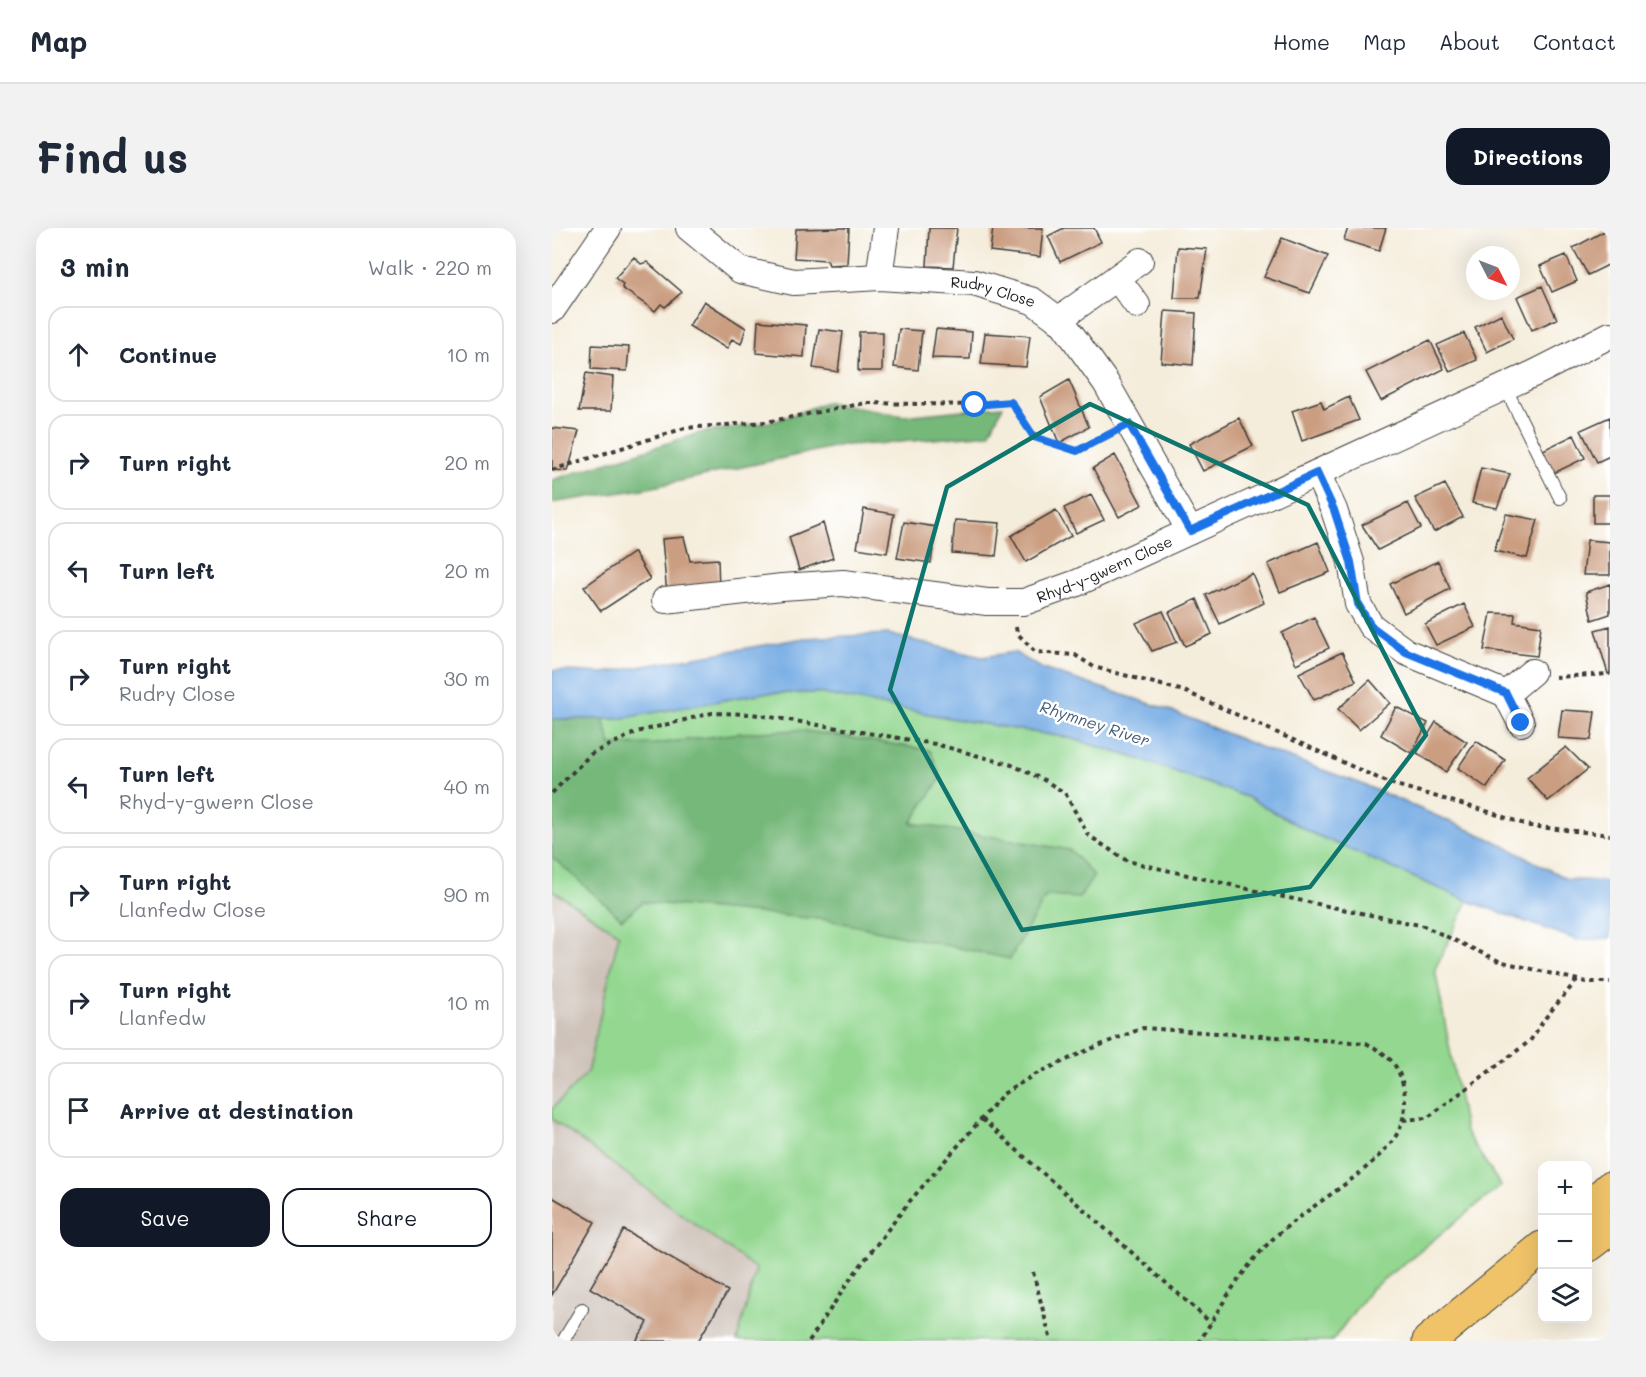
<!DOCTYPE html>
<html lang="en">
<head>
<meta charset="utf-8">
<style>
	body { margin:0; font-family:Mali,sans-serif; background:#f2f2f3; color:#1f2937 }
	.controls { position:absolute; right:18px; bottom:18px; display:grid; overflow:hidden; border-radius:12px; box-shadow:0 6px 24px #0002 }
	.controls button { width:54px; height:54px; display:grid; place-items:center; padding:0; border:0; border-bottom:2px solid #e0e1e3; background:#fff; color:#1f2937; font:30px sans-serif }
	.compass { position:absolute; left:914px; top:18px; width:54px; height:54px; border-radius:50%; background:#fff; box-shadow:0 6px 24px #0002; rotate:132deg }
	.stop { position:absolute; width:18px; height:18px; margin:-14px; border:4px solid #1a73e8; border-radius:50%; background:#fff }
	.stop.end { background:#1a73e8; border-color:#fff; box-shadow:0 2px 6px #0008 }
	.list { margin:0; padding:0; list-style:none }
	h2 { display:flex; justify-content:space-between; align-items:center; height:78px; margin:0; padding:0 24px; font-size:26px }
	h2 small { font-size:20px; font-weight:400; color:#747a83 }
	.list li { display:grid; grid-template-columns:39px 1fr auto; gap:18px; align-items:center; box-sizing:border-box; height:96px; margin:0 12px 12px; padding:0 12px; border:2px solid #e0e1e3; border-radius:18px }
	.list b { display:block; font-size:22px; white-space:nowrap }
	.list p { margin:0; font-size:20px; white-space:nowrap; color:#747a83 }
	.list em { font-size:20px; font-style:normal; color:#747a83 }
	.actions { display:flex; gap:12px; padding:18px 24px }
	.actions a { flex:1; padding:14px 0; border:2px solid #111827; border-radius:18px; text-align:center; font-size:21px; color:#111827 }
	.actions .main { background:#111827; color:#fff }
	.icon { flex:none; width:33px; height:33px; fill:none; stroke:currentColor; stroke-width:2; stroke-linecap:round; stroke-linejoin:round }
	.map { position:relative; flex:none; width:1058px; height:1113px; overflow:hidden; border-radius:18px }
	header { display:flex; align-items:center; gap:36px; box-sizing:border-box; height:84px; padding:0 30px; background:#fff; border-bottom:2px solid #e0e1e3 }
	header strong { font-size:28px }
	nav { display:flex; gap:33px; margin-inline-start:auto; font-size:21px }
	.intro { display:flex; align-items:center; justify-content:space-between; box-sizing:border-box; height:144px; padding:0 36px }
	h1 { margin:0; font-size:42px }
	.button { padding:15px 27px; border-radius:18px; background:#111827; color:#fff; font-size:21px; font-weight:700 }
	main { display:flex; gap:36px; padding:0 36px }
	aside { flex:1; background:#fff; border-radius:18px; box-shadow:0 6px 24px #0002 }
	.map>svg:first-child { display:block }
</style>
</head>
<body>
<header>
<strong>Map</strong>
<nav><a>Home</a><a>Map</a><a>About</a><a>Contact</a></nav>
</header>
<div class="intro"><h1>Find us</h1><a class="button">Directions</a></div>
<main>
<aside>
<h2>3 min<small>Walk · 220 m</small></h2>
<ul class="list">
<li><svg class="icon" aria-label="ahead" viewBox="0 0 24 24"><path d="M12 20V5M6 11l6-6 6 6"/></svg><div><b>Continue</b></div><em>10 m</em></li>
<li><svg class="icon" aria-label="right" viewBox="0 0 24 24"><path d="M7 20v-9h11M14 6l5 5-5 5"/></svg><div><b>Turn right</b></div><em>20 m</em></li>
<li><svg class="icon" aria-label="left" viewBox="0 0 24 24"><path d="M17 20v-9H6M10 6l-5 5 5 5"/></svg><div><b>Turn left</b></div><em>20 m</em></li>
<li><svg class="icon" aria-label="right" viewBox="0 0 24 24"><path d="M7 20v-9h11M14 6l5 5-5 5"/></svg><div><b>Turn right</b><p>Rudry Close</p></div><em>30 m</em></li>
<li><svg class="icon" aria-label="left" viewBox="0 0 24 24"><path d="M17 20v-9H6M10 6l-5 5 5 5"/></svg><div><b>Turn left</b><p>Rhyd-y-gwern Close</p></div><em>40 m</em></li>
<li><svg class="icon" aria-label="right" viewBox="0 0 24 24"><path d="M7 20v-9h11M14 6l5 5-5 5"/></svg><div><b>Turn right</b><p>Llanfedw Close</p></div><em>90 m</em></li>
<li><svg class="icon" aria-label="right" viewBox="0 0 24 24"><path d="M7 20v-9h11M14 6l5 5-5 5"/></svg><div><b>Turn right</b><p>Llanfedw</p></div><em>10 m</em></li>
<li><svg class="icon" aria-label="arrive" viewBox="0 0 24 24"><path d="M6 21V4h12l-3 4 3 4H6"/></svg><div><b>Arrive at destination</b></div></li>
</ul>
<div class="actions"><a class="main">Save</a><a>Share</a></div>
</aside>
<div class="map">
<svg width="1058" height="1113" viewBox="0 0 1058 1113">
	<rect width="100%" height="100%" fill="#fff"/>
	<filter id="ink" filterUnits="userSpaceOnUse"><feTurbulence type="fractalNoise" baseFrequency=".0167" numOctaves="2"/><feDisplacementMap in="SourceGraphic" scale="12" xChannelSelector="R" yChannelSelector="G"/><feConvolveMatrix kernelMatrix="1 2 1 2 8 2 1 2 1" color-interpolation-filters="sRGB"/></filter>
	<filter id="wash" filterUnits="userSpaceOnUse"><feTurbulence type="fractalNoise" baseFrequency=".008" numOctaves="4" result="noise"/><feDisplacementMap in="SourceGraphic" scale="24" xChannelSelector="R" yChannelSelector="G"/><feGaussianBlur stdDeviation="1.35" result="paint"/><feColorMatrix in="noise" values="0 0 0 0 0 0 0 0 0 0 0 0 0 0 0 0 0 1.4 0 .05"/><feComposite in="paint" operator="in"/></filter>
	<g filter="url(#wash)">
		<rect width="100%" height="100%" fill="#f5eddb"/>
		<!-- industrial -->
		<path fill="#cec2b9" d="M0,662L67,706L35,845L0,881Z
			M0,891L204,1041L185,1113H0Z"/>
		<!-- green -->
		<path fill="#93d790" stroke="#587a56" stroke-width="1.5" d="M211,465H266L414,493L518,510L590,532L695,569L760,605L916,673L883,741L913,903L949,958L818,1062L780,1113H185L204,1041L0,891V881L35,845L67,706L0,662V491H66Z"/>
		<!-- forest -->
		<path fill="#76b87a" stroke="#496a4b" stroke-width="1.5" d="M275,174L351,188L451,178L437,206L326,216L290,217L97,260L0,275V252L147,205L224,193Z
			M0,491H51L59,517L103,516L189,505L247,502L378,522L389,550L359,595L518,622L542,648L527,670L494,668L458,731L277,692L91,674L70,691L0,629Z"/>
		<!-- water -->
		<path fill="#76ace4" stroke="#496480" stroke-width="1.5" d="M336,406L430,429L462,424L491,441L612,480L713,521L810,556L941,612L1015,651L1058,654V710L1025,712L916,673L760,605L695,569L590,532L518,510L414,493L266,465H211L66,491H0V442L52,445L252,410Z"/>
		<g id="blocks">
			<!-- building -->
			<path fill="#cb9e81" d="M289,0H297L295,36L277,37L275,32L242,30L244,1Z
				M377,0H405L401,39L375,38Z
				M441,0H491L488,29L438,23Z
				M512,0H542L549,14L508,34L496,8Z
				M796,0H834L827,23L792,12Z
				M1058,0V36L1036,47L1021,20Z
				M730,10L776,28L758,65L712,49Z
				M626,19L655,21L648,70H622Z
				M1014,27L1025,53L1000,64L988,38Z
				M82,29L89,36L95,34L130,64L113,79L109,76L103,83L70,60L71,56L63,50Z
				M990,58L1005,91L980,102L965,69Z
				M152,73L194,100L189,116L180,111L175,121L137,98Z
				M613,83L644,85L641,137L609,134Z
				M949,86L961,111L935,124L923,99Z
				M206,93L254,97L252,129L204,125Z
				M267,101L291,104L286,144L261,140Z
				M347,101L370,103L366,142L342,139Z
				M384,101L420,104L418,131L380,130Z
				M307,104H331L330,143H306Z
				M433,105L478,108L474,139L429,136Z
				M912,105L925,132L898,144L885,117Z
				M878,112L892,141L829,173L814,144Z
				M40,117L77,119L75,143L39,141Z
				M34,145L61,149L59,183H27Z
				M517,152L537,199L507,215L488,169Z
				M797,169L807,192L750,213L740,183L769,173L772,181Z
				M1058,189V228L1045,234L1029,202Z
				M687,190L701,218L651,243L637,216Z
				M0,200L27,203L16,243L0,242Z
				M1022,207L1033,230L1002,245L991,222Z
				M563,227L590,277L567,289L541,240Z
				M929,240L958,246L945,280L920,275Z
				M893,256L911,289L882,304L863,270Z
				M539,267L552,292L524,305L512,280Z
				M1041,267H1058V295H1041Z
				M856,275L869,300L826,322L810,297Z
				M312,281L342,286L335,325L305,320Z
				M504,282L519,308L474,334L459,308Z
				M954,286L986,292L975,330L942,323Z
				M403,292L448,295L444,328L400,325Z
				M352,294L384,299L379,335L345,330Z
				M271,295L281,330L247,342L237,309Z
				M132,309L138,333L166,331L167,362L115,367L110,311Z
				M1035,312L1058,314V347H1031Z
				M766,314L778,344L728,364L716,336Z
				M82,324L98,351L49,383L32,359Z
				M886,333L898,361L852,385L838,356Z
				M700,345L712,375L668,396L654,367Z
				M1058,356V386L1040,392L1034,364Z
				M645,371L660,406L633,418L617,384Z
				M912,376L923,399L884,417L873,396Z
				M611,383L625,414L600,423L584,395Z
				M939,385L963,386L962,394L989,398L985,428L932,422Z
				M762,389L777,420L744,436L730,405Z
				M1058,398V446H1056L1043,402Z
				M790,424L804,453L762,472L747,445Z
				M818,452L838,475L807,502L786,481Z
				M844,479L876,495L859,525L829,507Z
				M1010,482L1043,484L1039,512L1006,510Z
				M884,494L915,514L894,544L865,525Z
				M924,513L953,532L935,560L906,540Z
				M1014,519L1036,541L996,573L975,550Z
				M0,969L43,994L0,1067Z
				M72,1002L176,1063L146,1113H84L96,1094L38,1060Z"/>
		</g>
	</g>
	<g filter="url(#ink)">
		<use href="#blocks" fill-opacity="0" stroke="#3d3b39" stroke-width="1.5"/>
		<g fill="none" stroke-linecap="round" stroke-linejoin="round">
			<defs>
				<path id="lane" d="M953,159L1008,270
					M11,1113L30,1081"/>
				<g id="street">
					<path id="s1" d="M137,0L188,42L242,54L327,49L422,55L481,73L511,95L554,155L638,303"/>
					<path d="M327,49L334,0"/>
					<path d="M565,50L585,77"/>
					<path d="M0,82L56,0"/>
					<path d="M506,92L588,33"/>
					<path d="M765,245L782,282L799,334L806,376L819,398L854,424L954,466L980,444"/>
					<path id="s2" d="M113,372L230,359L291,355L435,374H472L525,355L983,145L1058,107"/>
					<path d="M954,466L969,495"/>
				</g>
				<path id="primary" d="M1036,981L1058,960
					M1036,1017L1058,1000
					M877,1113L990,1020"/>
			</defs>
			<!-- lane casing -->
			<use href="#lane" stroke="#3d3b39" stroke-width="14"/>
			<!-- street casing -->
			<use href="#street" stroke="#3d3b39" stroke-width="28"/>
			<!-- primary casing -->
			<use href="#primary" stroke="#3d3b39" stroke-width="35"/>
			<!-- path -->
			<path stroke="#3d3b39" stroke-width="4" stroke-dasharray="4.5 4.5" stroke-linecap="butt" d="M0,242L133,200L214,194L314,175L423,177L459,174L482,209L525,223L556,206
				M464,399L465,405L483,424L523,427L542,439L632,463L837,555L937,584L978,598L1058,607
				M1003,449L1058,446
				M0,565L39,526L85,504L160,485L200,486L383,516L460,537L492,552L513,565L536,607L575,633L722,667L872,698L947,733L1034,754H1058
				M430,891L659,1095
				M851,892L875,890L978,813L994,789L1025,752
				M481,1044L499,1113
				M257,1113L299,1050L357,974L451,866L482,847L536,822L591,800L814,815C834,826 845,833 851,857C856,877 852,901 837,917C805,954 759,976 723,1009C691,1039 670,1076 648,1113"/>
			<!-- lane -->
			<use href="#lane" stroke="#fff" stroke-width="12"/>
			<!-- street -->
			<use href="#street" stroke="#fff" stroke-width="26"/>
			<!-- primary -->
			<use href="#primary" stroke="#f0c369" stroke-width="33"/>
		</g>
	</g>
	<g fill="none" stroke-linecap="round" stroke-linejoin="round" filter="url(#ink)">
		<!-- route -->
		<path stroke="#1a73e8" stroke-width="8" d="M423,177L459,174L482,209L525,223L577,196L638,303L765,245L782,282L799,334L806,376L819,398L854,424L954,465L969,495"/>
	</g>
	<!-- marked area -->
	<path fill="none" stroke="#0f766e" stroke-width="4.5" stroke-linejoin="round" d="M538,176L756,277L874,507L758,659L470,702L338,462L395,259Z"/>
	<g text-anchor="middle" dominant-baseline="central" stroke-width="5" stroke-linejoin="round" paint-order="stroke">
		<!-- street labels -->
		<g font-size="15" fill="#1c1c1c" stroke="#fff">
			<text stroke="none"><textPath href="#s1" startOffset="322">Rudry Close</textPath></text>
			<text stroke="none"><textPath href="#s2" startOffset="448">Rhyd-y-gwern Close</textPath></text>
		</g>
		<!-- water labels -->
		<g font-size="16" font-style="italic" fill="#445d76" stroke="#fff">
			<text transform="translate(543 495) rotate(18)">Rhymney River</text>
		</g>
	</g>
</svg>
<div class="controls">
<button>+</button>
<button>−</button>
<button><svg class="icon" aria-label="layers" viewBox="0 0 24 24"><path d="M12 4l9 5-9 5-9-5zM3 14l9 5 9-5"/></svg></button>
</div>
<svg class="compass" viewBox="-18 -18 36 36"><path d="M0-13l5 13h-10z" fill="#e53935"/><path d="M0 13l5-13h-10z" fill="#747a83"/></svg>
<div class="stop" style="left:423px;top:177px"></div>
<div class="stop end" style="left:969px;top:495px"></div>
</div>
</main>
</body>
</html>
